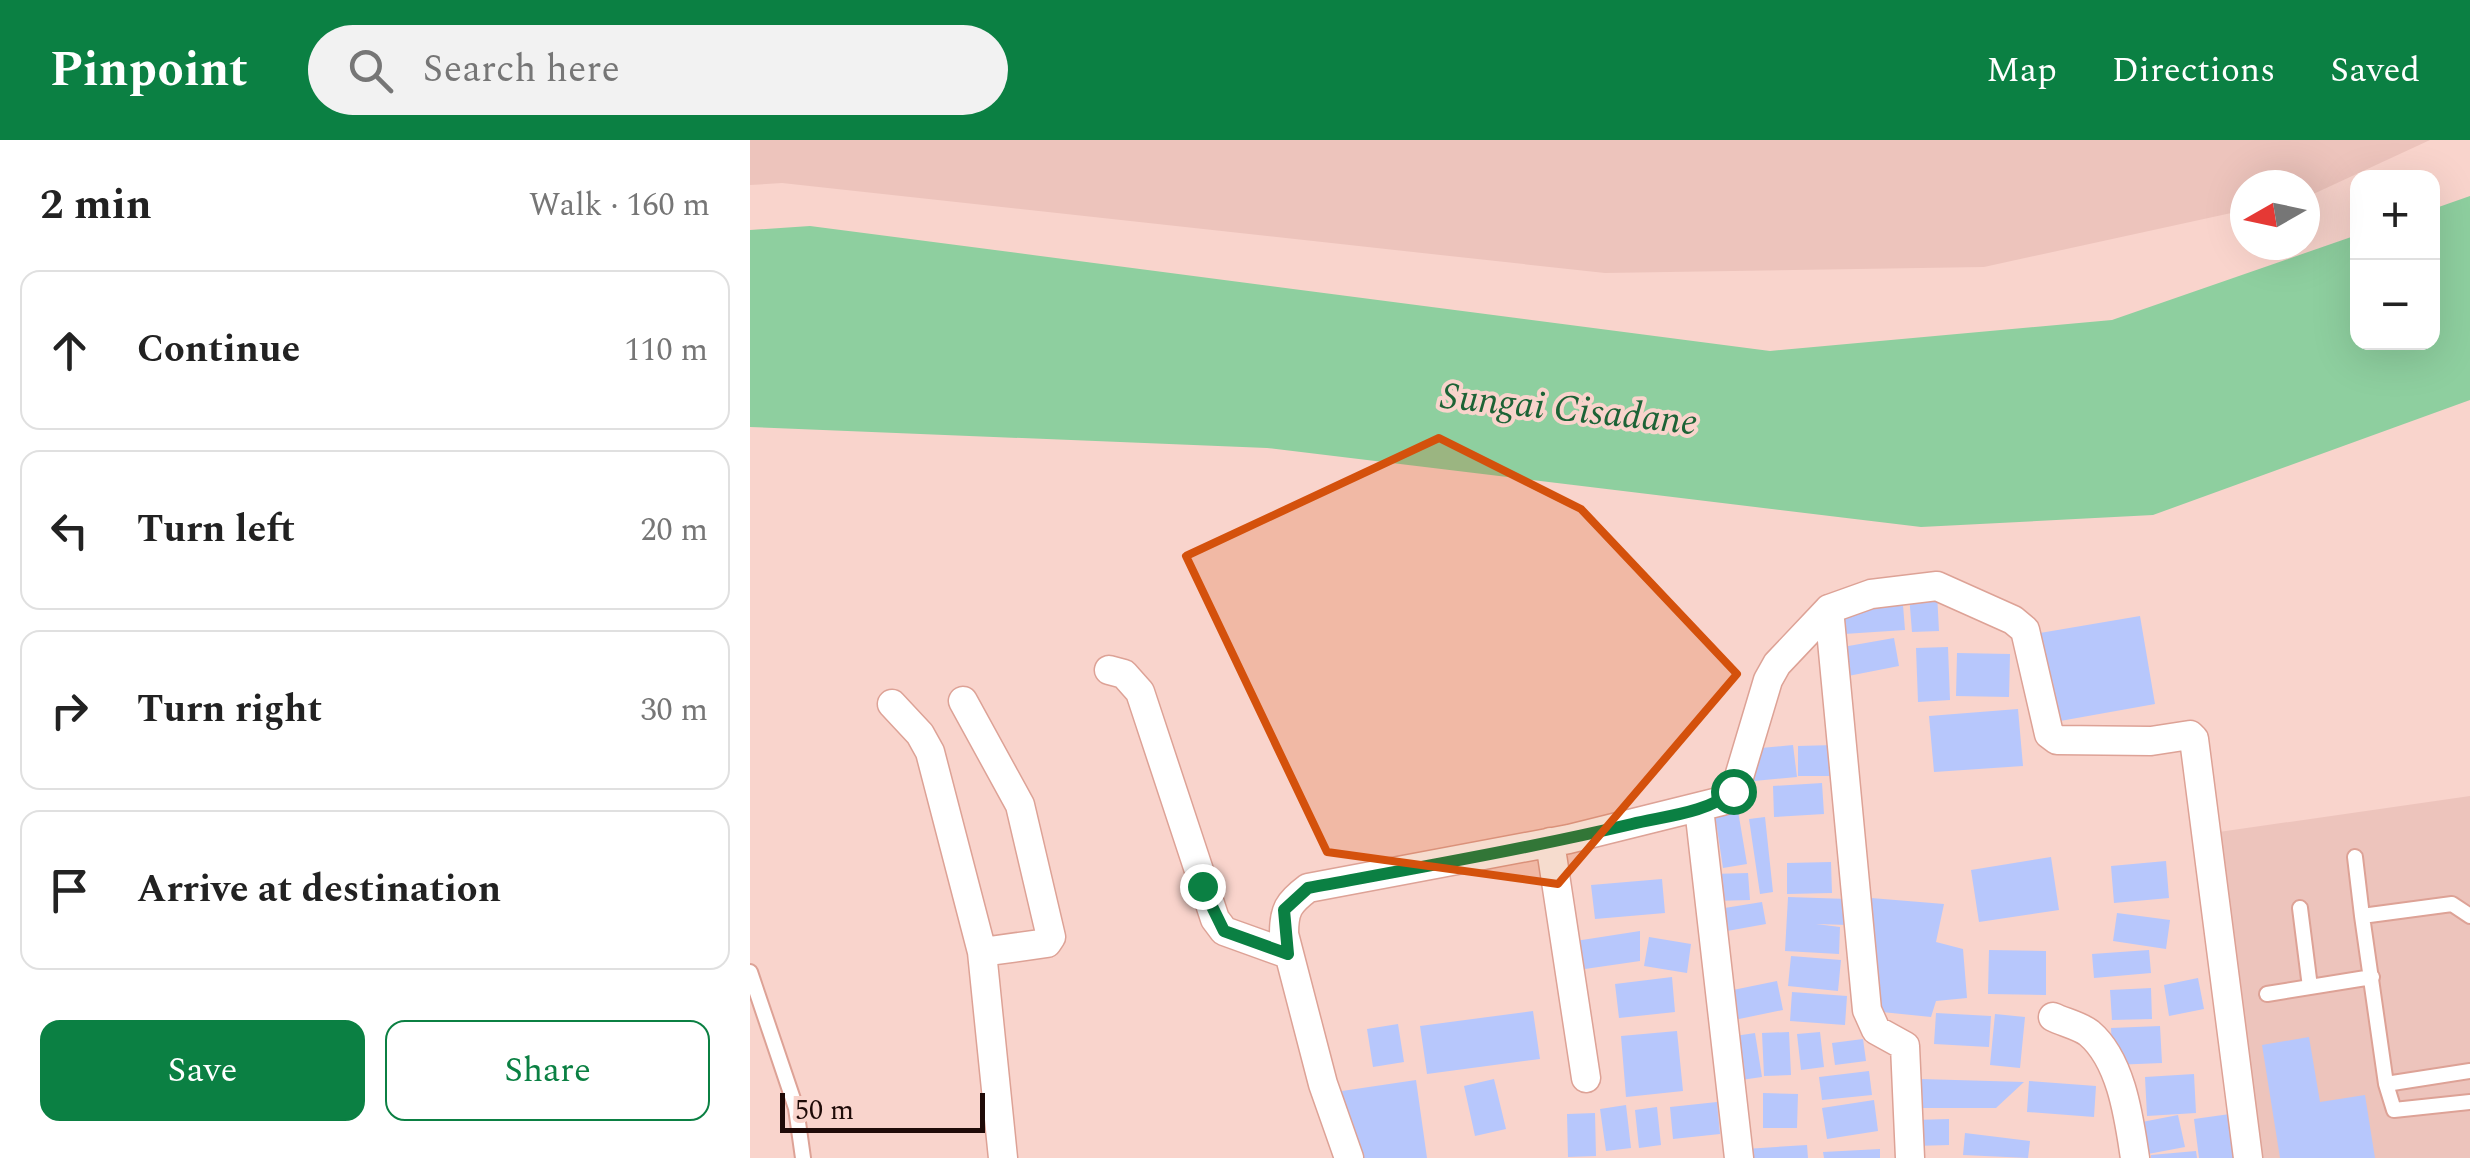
<!DOCTYPE html>
<html lang="en">
<head>
<meta charset="utf-8">
<style>
	body { margin:0; font-family:Spectral,serif; background:#f2f2f2; color:#222 }
	.controls { position:absolute; right:30px; top:30px; display:grid; overflow:hidden; border-radius:20px; box-shadow:0 10px 40px #0002 }
	.controls button { width:90px; height:90px; display:grid; place-items:center; padding:0; border:0; border-bottom:2px solid #e0e0e0; background:#fff; color:#222; font:50px sans-serif }
	.compass { position:absolute; left:1480px; top:30px; width:90px; height:90px; border-radius:50%; background:#fff; box-shadow:0 10px 40px #0002; rotate:261deg }
	.scale { position:absolute; left:30px; bottom:25px; width:205px; box-sizing:border-box; padding-left:10px; border:5px solid #1f0b08; border-top:0; font-size:28px; line-height:35px; white-space:nowrap; color:#1f0b08; -webkit-text-stroke:8px #f9d4cc; paint-order:stroke }
	.stop { position:absolute; width:30px; height:30px; margin:-22px; border:8px solid #0b8043; border-radius:50%; background:#fff }
	.stop.end { background:#0b8043; border-color:#fff; box-shadow:0 2px 10px #0008 }
	.list { margin:0; padding:0; list-style:none }
	h2 { display:flex; justify-content:space-between; align-items:center; height:130px; margin:0; padding:0 40px; font-size:42px }
	h2 small { font-size:32px; font-weight:400; color:#767676 }
	.list li { display:grid; grid-template-columns:65px 1fr auto; gap:30px; align-items:center; box-sizing:border-box; height:160px; margin:0 20px 20px; padding:0 20px; border:2px solid #e0e0e0; border-radius:20px }
	.list b { display:block; font-size:38px; white-space:nowrap }
	.list em { font-size:32px; font-style:normal; color:#767676 }
	.actions { display:flex; gap:20px; padding:30px 40px }
	.actions a { flex:1; padding:22px 0; border:2px solid #0b8043; border-radius:20px; text-align:center; font-size:35px; color:#0b8043 }
	.actions .main { background:#0b8043; color:#fff }
	.icon { flex:none; width:55px; height:55px; fill:none; stroke:currentColor; stroke-width:2; stroke-linecap:round; stroke-linejoin:round }
	.map { position:relative; flex:none; width:1720px; height:1018px; overflow:hidden }
	header { display:flex; align-items:center; gap:60px; box-sizing:border-box; height:140px; padding:0 50px; background:#0b8043; color:#fff }
	header strong { font-size:48px }
	nav { display:flex; gap:55px; margin-inline-start:auto; font-size:35px }
	.search { width:700px; height:90px; background:#f2f2f2; display:flex; align-items:center; gap:25px; box-sizing:border-box; padding:0 35px; border-radius:55px; color:#767676; font-size:38px }
	main { display:flex }
	aside { flex:1; background:#fff }
	.map>svg:first-child { display:block }
</style>
</head>
<body>
<header>
<strong>Pinpoint</strong>
<div class="search"><svg class="icon" aria-label="search" viewBox="0 0 24 24"><circle cx="10" cy="10" r="6"/><path d="M15 15l6 6"/></svg>Search here</div>
<nav><a>Map</a><a>Directions</a><a>Saved</a></nav>
</header>
<main>
<aside>
<h2>2 min<small>Walk · 160 m</small></h2>
<ul class="list">
<li><svg class="icon" aria-label="ahead" viewBox="0 0 24 24"><path d="M12 20V5M6 11l6-6 6 6"/></svg><div><b>Continue</b></div><em>110 m</em></li>
<li><svg class="icon" aria-label="left" viewBox="0 0 24 24"><path d="M17 20v-9H6M10 6l-5 5 5 5"/></svg><div><b>Turn left</b></div><em>20 m</em></li>
<li><svg class="icon" aria-label="right" viewBox="0 0 24 24"><path d="M7 20v-9h11M14 6l5 5-5 5"/></svg><div><b>Turn right</b></div><em>30 m</em></li>
<li><svg class="icon" aria-label="arrive" viewBox="0 0 24 24"><path d="M6 21V4h12l-3 4 3 4H6"/></svg><div><b>Arrive at destination</b></div></li>
</ul>
<div class="actions"><a class="main">Save</a><a>Share</a></div>
</aside>
<div class="map">
<svg width="1720" height="1018" viewBox="0 0 1720 1018">
	<rect width="100%" height="100%" fill="#f9d4cc"/>
	<!-- built -->
	<path fill="#edc4bc" d="M0,0H1680L1559,56L1555,57V45H1495V70L1234,127L855,133L32,43L0,45Z
		M1720,656V1018H1507L1462,693Z"/>
	<!-- water -->
	<path fill="#8ecf9f" d="M1720,56V260L1403,375L1171,387L517,308L0,287V90L60,86L1020,211L1362,180L1607,95L1608,202H1682L1683,69Z"/>
	<!-- building -->
	<path fill="#b7c7fc" d="M1187,453L1189,491L1162,492L1159,455Z
		M1153,465L1155,490L1094,494L1091,469Z
		M1390,476L1405,564L1299,583L1284,494Z
		M1144,498L1149,526L1093,537L1087,508Z
		M1198,507L1200,560L1168,562L1166,508Z
		M1207,513L1260,514L1259,557L1206,556Z
		M1268,569L1273,626L1184,632L1179,576Z
		M1043,605L1047,637L1004,641L1000,609Z
		M1084,605V636H1048V606Z
		M1072,643L1074,674L1024,677L1023,646Z
		M987,665L997,724L973,728L964,669Z
		M1015,677L1023,752L1010,754L999,679Z
		M1301,717L1309,770L1229,782L1221,730Z
		M1416,721L1419,758L1364,763L1361,726Z
		M1081,722L1082,753L1037,754V723Z
		M998,733L1000,760L963,761L962,734Z
		M912,739L915,773L845,779L841,745Z
		M1038,757L1098,759L1097,785L1066,784L1090,787L1089,814L1035,811Z
		M1121,758L1194,764L1186,802L1213,809L1217,858L1186,861L1181,877L1122,871Z
		M1012,762L1016,784L966,793L962,770Z
		M1367,773L1420,780L1416,809L1363,801Z
		M890,791V821L828,830L819,802Z
		M899,797L941,804L937,833L894,826Z
		M1239,810L1296,811V855L1238,854Z
		M1399,810L1401,833L1344,838L1342,814Z
		M1041,816L1091,820L1088,851L1038,846Z
		M922,837L925,872L869,878L865,844Z
		M1448,838L1454,869L1419,876L1414,845Z
		M1027,841L1033,870L984,880L978,851Z
		M1401,848L1402,879L1362,880L1360,850Z
		M1042,852L1097,856L1095,885L1040,881Z
		M783,871L790,919L677,934L670,886Z
		M1186,873L1241,876L1239,907L1184,904Z
		M1245,874L1275,877L1270,928L1240,925Z
		M648,884L654,922L623,927L617,889Z
		M1410,886L1412,923L1363,925L1361,888Z
		M927,891L933,951L876,957L871,896Z
		M1039,892L1041,935L1014,936L1012,893Z
		M1070,892L1074,927L1051,930L1047,894Z
		M1005,893L1012,937L991,940L985,896Z
		M1559,897L1570,962L1615,955L1625,1018H1530L1512,905Z
		M1113,899L1116,921L1085,925L1082,903Z
		M1119,931L1122,955L1072,960L1069,937Z
		M1444,934L1446,973L1397,976L1395,937Z
		M744,939L756,989L725,996L714,946Z
		M1171,939L1274,942L1246,968H1170Z
		M666,940L677,1018H602L592,951Z
		M1279,941L1346,946L1344,977L1277,972Z
		M1013,953L1048,954L1047,988H1013Z
		M1124,960L1128,991L1077,999L1072,968Z
		M967,962L970,994L923,999L920,967Z
		M876,965L881,1008L856,1011L850,969Z
		M907,967L911,1005L889,1008L885,970Z
		M845,973L846,1016L818,1017L817,974Z
		M1480,974L1486,1018H1449L1444,979Z
		M1428,975L1435,1007L1398,1014L1392,982Z
		M1199,979V1005L1164,1006V980Z
		M1215,993L1280,1001L1278,1018L1213,1015Z
		M1057,1005L1058,1018H996L995,1009Z
		M1130,1009V1018H1074L1073,1012Z
		M1446,1011L1447,1018H1401V1015Z"/>
	<g fill="none" stroke-linecap="round" stroke-linejoin="round">
		<defs>
			<path id="lane" d="M1605,717L1612,776
				M1550,768L1560,847
				M1720,776L1702,764L1612,776L1636,944L1644,970L1720,962
				M0,832L46,968L53,1018
				M1517,854L1622,837
				M1636,944L1720,931"/>
			<path id="street" d="M1079,469L1117,870L1126,890L1155,906L1160,1018
				M359,530L374,534L390,552L465,779L474,791L538,814
				M213,561L270,665L301,797L297,803L232,812
				M142,564L170,594L180,612L232,812L253,1018
				M949,668L989,1018
				M800,702L836,938
				M1303,877C1313,882 1330,886 1339,893C1372,921 1379,979 1385,1018
				M599,1018L573,944L534,794C534,770 538,763 558,748L819,699L972,661L983,651L989,637L1018,540L1027,524L1079,469L1121,454L1187,446L1263,480L1275,490L1299,594L1307,600L1401,601L1440,595L1444,599L1498,1018"/>
		</defs>
		<!-- lane casing -->
		<use href="#lane" stroke="#dda296" stroke-width="18"/>
		<!-- street casing -->
		<use href="#street" stroke="#dda296" stroke-width="31"/>
		<!-- lane -->
		<use href="#lane" stroke="#fff" stroke-width="14"/>
		<!-- street -->
		<use href="#street" stroke="#fff" stroke-width="28"/>
	</g>
	<g fill="none" stroke-linecap="round" stroke-linejoin="round">
		<!-- route -->
		<path stroke="#0b8043" stroke-width="12" d="M452,746L474,791L538,814L534,770L558,748C666,728 775,709 882,684C915,676 957,673 983,651"/>
	</g>
	<!-- marked area -->
	<path fill="#d4510c" fill-opacity="0.2" stroke="#d4510c" stroke-width="8" stroke-linejoin="round" d="M689,298L831,369L987,534L808,744L577,712L436,416Z"/>
	<g text-anchor="middle" dominant-baseline="central" stroke-width="8" stroke-linejoin="round" paint-order="stroke">
		<!-- water labels -->
		<g font-size="38" font-style="italic" fill="#1d6336" stroke="#f9d4cc">
			<text transform="translate(819 270) rotate(6)">Sungai Cisadane</text>
		</g>
	</g>
</svg>
<div class="controls">
<button>+</button>
<button>−</button>
</div>
<svg class="compass" viewBox="-18 -18 36 36"><path d="M0-13l5 13h-10z" fill="#e53935"/><path d="M0 13l5-13h-10z" fill="#767676"/></svg>
<div class="scale">50 m</div>
<div class="stop" style="left:983px;top:651px"></div>
<div class="stop end" style="left:452px;top:746px"></div>
</div>
</main>
</body>
</html>
